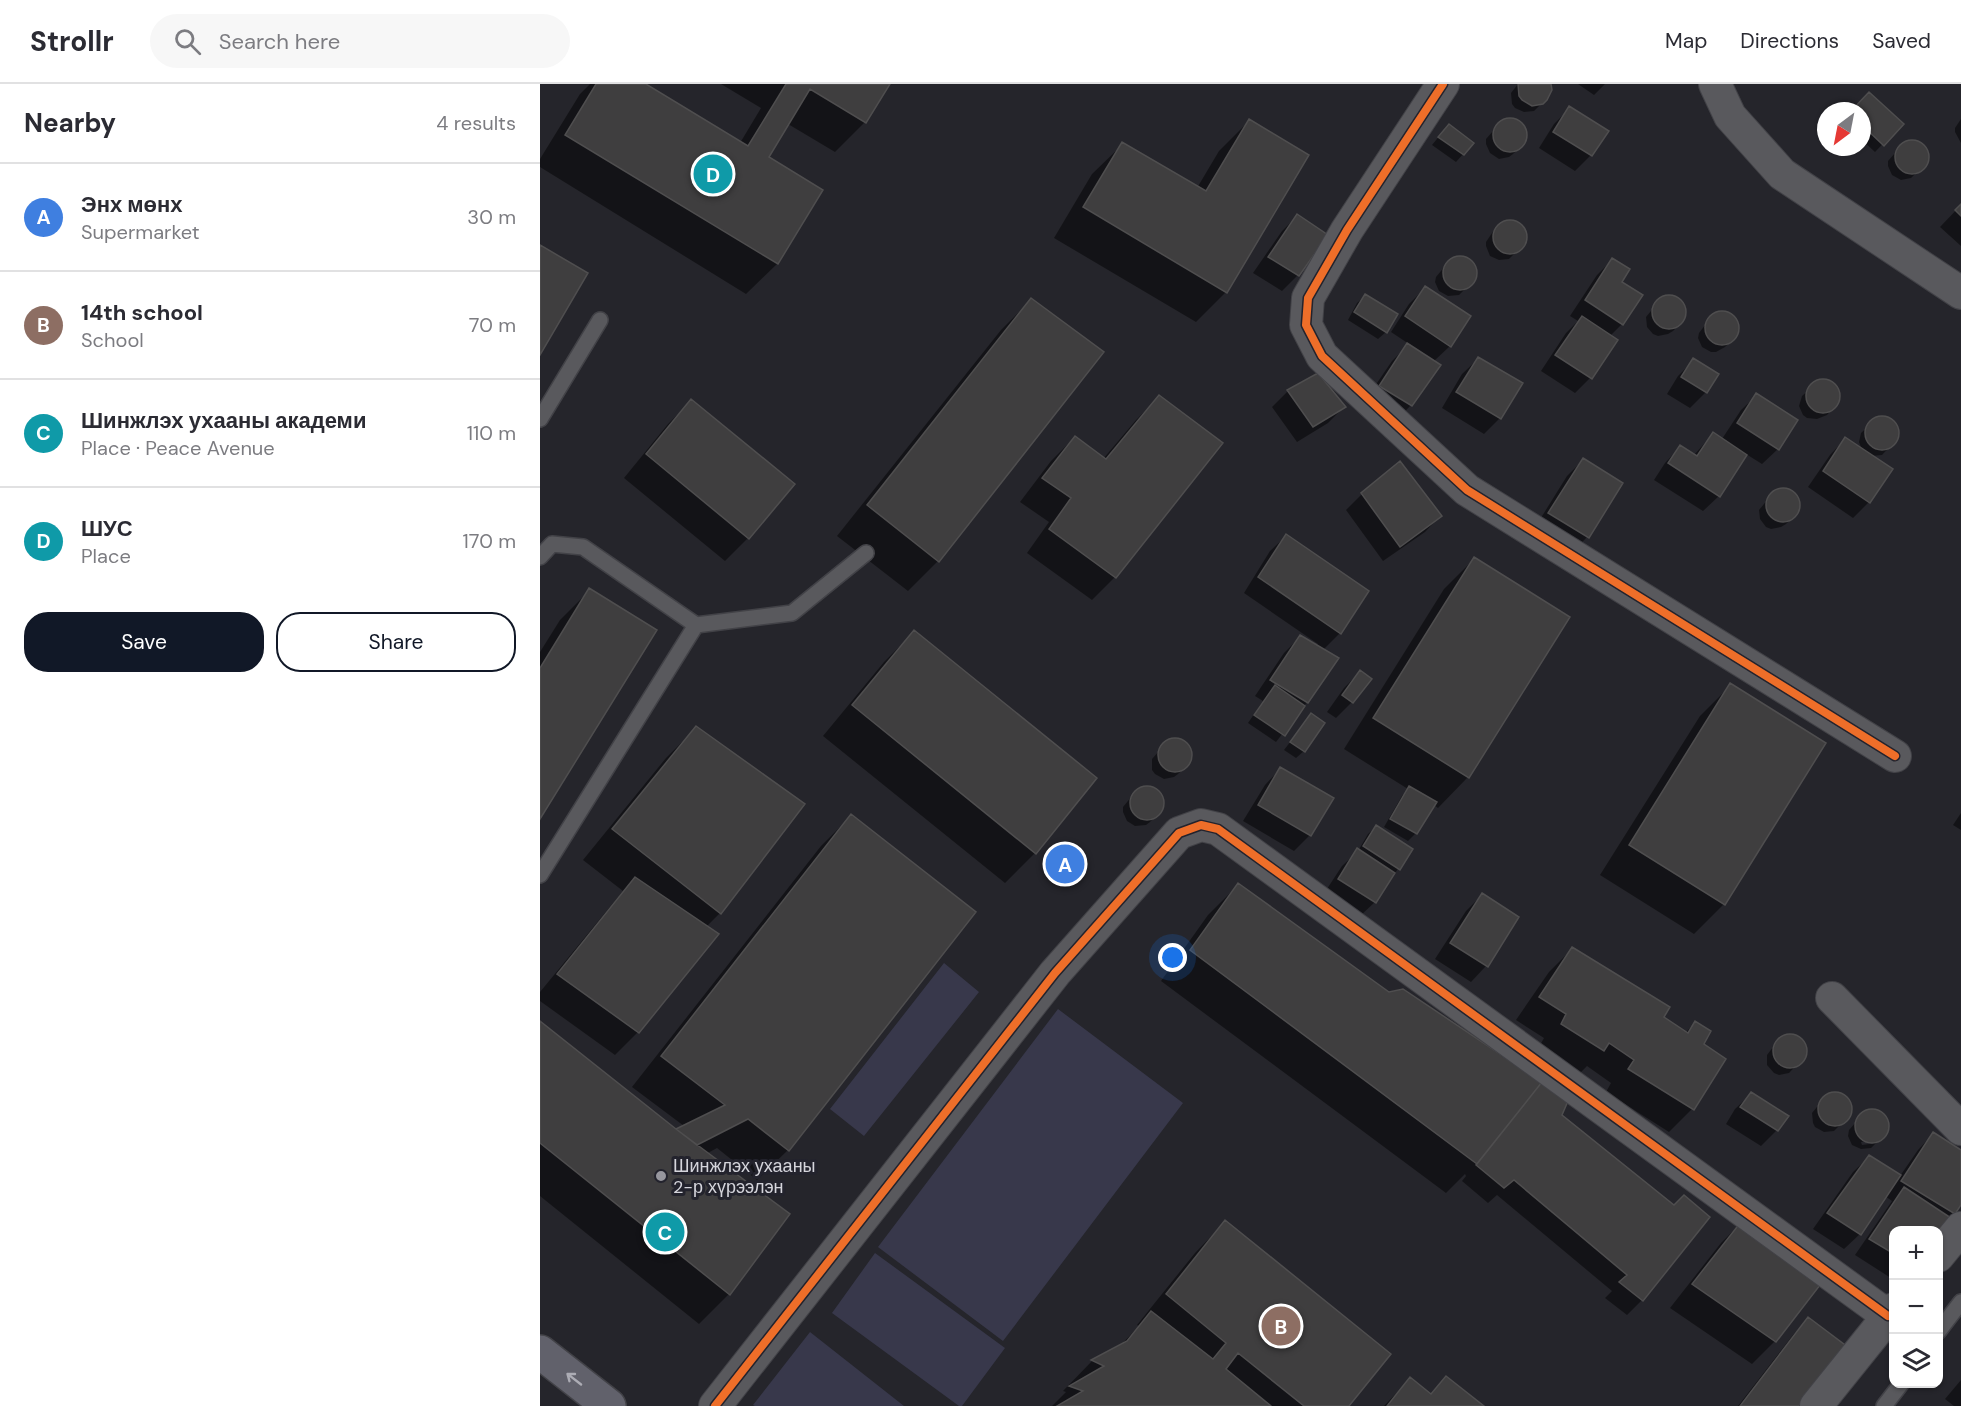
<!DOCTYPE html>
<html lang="en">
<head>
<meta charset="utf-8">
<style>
	body { margin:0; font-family:"DM Sans",sans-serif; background:#f7f7f7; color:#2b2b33 }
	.controls { position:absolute; right:18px; bottom:18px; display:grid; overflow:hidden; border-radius:12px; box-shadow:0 2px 4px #0004 }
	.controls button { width:54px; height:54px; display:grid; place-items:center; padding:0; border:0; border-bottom:2px solid #e1e1e2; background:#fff; color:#2b2b33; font:30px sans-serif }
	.compass { position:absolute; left:1277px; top:18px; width:54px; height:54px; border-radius:50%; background:#fff; box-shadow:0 2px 4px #0004; rotate:212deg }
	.you { position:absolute; left:633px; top:874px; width:21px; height:21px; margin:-15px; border:4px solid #fff; border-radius:50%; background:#1a73e8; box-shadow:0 0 0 9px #1a73e833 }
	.badge { display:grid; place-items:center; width:39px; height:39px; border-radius:50%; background:#111827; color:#fff; font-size:20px; font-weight:700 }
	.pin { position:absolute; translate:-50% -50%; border:3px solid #fff; box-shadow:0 2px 6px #0006 }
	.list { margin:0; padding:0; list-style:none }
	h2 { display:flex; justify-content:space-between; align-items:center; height:78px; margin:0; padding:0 24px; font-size:26px }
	h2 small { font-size:20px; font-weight:400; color:#7c7c81 }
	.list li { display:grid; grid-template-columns:39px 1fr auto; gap:18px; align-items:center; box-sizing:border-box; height:108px; padding:0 24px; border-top:2px solid #e1e1e2 }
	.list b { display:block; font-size:22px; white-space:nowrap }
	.list p { margin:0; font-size:20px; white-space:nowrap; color:#7c7c81 }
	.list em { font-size:20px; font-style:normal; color:#7c7c81 }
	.actions { display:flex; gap:12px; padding:18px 24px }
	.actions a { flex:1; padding:14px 0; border:2px solid #111827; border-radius:24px; text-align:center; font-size:21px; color:#111827 }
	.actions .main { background:#111827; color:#fff }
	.icon { flex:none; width:33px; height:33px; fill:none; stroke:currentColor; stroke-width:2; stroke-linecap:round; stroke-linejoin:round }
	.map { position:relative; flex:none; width:1421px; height:1322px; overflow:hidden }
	header { display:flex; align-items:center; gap:36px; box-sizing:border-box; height:84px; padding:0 30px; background:#fff; border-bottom:2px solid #e1e1e2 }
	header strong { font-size:28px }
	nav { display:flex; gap:33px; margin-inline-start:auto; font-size:21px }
	.search { width:420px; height:54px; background:#f7f7f7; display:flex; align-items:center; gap:15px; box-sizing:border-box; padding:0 21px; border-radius:33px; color:#7c7c81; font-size:22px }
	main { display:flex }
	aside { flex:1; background:#fff }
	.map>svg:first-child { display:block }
</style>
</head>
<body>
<header>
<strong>Strollr</strong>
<div class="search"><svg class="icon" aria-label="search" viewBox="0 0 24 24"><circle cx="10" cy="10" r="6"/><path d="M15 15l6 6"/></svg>Search here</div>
<nav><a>Map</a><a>Directions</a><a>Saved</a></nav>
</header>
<main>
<aside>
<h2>Nearby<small>4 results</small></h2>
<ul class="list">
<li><span class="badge" style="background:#3f7fe0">A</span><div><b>Энх мөнх</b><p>Supermarket</p></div><em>30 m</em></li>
<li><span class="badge" style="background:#8d6e63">B</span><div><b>14th school</b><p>School</p></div><em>70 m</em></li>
<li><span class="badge" style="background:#0f9aa8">C</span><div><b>Шинжлэх ухааны академи</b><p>Place · Peace Avenue</p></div><em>110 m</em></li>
<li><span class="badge" style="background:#0f9aa8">D</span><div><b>ШУС</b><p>Place</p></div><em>170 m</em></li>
</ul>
<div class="actions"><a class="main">Save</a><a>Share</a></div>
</aside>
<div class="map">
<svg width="1421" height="1322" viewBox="0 0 1421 1322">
	<rect width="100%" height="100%" fill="#25252b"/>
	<!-- green -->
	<path fill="#38384b" d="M404,879L439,908L324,1052L290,1025Z
		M518,925L643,1019L463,1257L338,1163Z
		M335,1169L465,1264L422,1322H419L292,1229Z
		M270,1248L364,1322H215L213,1321Z"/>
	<!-- shadow -->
	<path fill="#0007" d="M50,0H104L200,59L221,24L181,0H348L325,38L295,68L248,40L227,74L281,107L237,180L206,210L0,83V75L40,10Z
		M1009,0L1006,15L994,27L984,28L975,24L972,20L971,9L978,0Z
		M1038,0H1065L1054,11Z
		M1329,10L1362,40L1335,68L1322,56V27H1313Z
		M1030,24L1051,71L1035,87L999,64L1014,40Z
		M970,35L975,36L983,42L985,52L981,62L973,70L969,73L959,75L950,69L946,60V55L960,39Z
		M1421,35V59L1415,48V44Z
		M709,37L686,208L656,238L514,154L552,90L583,60L657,104L679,67Z
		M901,50L932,60L916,78L892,61Z
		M1372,57L1377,58L1385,64L1387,69L1386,79L1371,94L1361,96L1352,91L1348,82V77L1362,61Z
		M1421,121V162L1400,143Z
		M757,132L786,151L758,191L742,207L713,189L742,147Z
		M965,138H975L983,144L986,154L982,163L973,171L969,175L959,176L950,172L946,162V158L952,149Z
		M920,173L929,176L935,190L931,199L919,211L908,212L899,207L895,198L896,193L910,176Z
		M1072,176L1080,198L1082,240L1070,252L1050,294L1035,309L1001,287L1026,249L1038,237L1030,232L1057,191Z
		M885,204L910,262L893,278L871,321L856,337L824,318L852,277L869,260L851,248L869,220Z
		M825,212L846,248L838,255L808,236L817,219Z
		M1129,213L1139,216L1144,225L1145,229L1141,239L1133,247L1128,250L1118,252L1113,250L1107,243L1106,233L1120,216Z
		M491,216L562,268L398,477L368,507L297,452L461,246Z
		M1182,228L1192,232L1197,245L1193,255L1185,263L1176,268H1171L1162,263L1158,254L1159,249L1172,232Z
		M938,275L960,334L944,350L902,324L922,290Z
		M1154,276L1177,291L1166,308L1150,324L1127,310L1138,292Z
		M777,291L804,323L788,339L757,358L732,323L747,308Z
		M1284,296L1293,299L1299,313L1295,322L1287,331L1277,335L1267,334L1263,331L1259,322L1262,312L1279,297Z
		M1217,311L1238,365L1222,380L1206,370L1179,412L1163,427L1114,396L1125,379L1140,363L1154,371L1173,350L1182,355L1201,326Z
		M619,313L575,493L552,516L487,469L509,438L480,418L511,377L535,353L563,375L596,336Z
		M151,317L208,454L185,477L84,394L128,340Z
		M1337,334H1347L1355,340L1357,345V355L1342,371L1331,372L1351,386L1329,418L1313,434L1268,403L1290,371L1305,355L1322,366L1319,358L1321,349Z
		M1043,376L1081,400L1047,453L1032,469L994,445L1027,392Z
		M1243,406H1248L1256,413L1258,422L1254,432L1246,440L1241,443L1231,445L1226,443L1220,435L1219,426L1233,409Z
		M822,410L900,432L885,448L843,477L806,426Z
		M746,452L827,507L800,549L783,566L767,618L736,658L708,639L723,617L715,612L744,569L760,553L776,562L778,560L704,509L730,467Z
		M934,475L1028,534L928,693L898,724L894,721L876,749L868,757L844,743L862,712L868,705L804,665L904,505Z
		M50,506L0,732V568L20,536Z
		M374,548L555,695L495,769L465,799L283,652L344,578Z
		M820,588L812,618L796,634L787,628L804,604Z
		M1191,601L1184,820L1154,850L1060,791L1160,632Z
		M771,631L764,667L756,674L744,666Z
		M156,644L180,829L166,843L98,948L75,971L0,917V908L83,807L43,776L126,674Z
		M635,655L644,659L651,672L646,682L638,690L634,693L624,695L615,690L612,686V675L626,659Z
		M740,685L770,751L754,767L703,737L725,701Z
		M607,703L612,704L620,710L622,720L618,729L610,738L606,741L595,742L587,737L583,728V723L597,706Z
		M1421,729V746L1413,741Z
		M311,732L248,1066L217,1096L177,1064L166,1070L189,1210L159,1240L0,1112V938L135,1047L144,1042L92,1003L281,762Z
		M836,743L871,766L835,818L819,833L783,811L802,782L818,767L828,750Z
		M698,801L1020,1031L1134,1123L1102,1216L1087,1231L1065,1214L1072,1207L957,1111L948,1119L922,1097L926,1092L925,1090L906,1109L621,897L668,831Z
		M942,811L946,882L931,898L895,875L926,827Z
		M1032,865L1122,934L1145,949L1155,939L1162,961L1183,975L1152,1025L1129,1048L1066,1008L1071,999L1047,982L1040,989L999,963L1004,954L976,936L1009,888Z
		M1250,951L1263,959L1265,968L1264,973L1249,989L1239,991L1234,989L1227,981V971L1240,954Z
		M1295,1009L1308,1016L1311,1026L1310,1031L1294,1047L1284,1048L1275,1043L1273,1039L1272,1029L1286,1012Z
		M1211,1010L1237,1046L1221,1062L1186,1040L1195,1025Z
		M1332,1026L1341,1029L1348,1043L1346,1048L1339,1056L1321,1058L1322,1061L1336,1059L1331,1064L1321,1065L1312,1061L1308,1052L1309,1046L1323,1030Z
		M1393,1050L1414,1129L1398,1146H1354V1196L1315,1171L1352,1117L1345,1112L1320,1150L1304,1165L1273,1145L1313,1088L1329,1073L1360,1092L1378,1066Z
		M1204,1136L1235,1257L1212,1280L1130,1224L1181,1159Z
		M685,1138L807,1322H512L526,1308L523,1307L552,1277L578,1264L599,1242L597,1241L655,1169Z
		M1268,1235L1257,1322H1198L1253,1251Z
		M906,1294L941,1322H844L870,1295L890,1311Z
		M1421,1296V1322H1414L1405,1315Z"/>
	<!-- building -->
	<path fill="#3f3e3f" stroke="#4f4e4f" stroke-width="1.5" d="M56,0H106L208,62L246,0H350L326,39L270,5L229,73L283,106L238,180L25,51Z
		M978,0H1011L1012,6L1007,16L1003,20L992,22L982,16L979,12Z
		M1329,8L1364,40L1344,62L1322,41V27H1311Z
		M1029,22L1069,47L1052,72L1013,48Z
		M953 51a17 17 0 1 1 34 0a17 17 0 1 1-34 0Z
		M709,35L769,71L687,209L543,123L582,58L666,107Z
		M909,40L934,59L924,71L898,53Z
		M1355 73a17 17 0 1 1 34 0a17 17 0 1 1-34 0Z
		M1421,120V132L1415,126Z
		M757,130L788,151L759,192L728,173Z
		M953 153a17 17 0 1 1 34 0a17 17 0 1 1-34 0Z
		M0,161L48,189L0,271Z
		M903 189a17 17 0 1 1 34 0a17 17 0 1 1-34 0Z
		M1072,174L1090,185L1082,198L1103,211L1083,241L1045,216Z
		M885,202L931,232L911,263L865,232Z
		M825,210L858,230L847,249L814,228Z
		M1112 228a17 17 0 1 1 34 0a17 17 0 1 1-34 0Z
		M491,214L564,268L399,478L327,421Z
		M1165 244a17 17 0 1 1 34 0a17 17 0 1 1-34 0Z
		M1042,232L1078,256L1052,295L1015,271Z
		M867,259L901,281L872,322L839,302Z
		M938,273L983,299L961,335L916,308Z
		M1153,274L1179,290L1167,309L1141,293Z
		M778,289L806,323L773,343L747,306Z
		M1266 312a17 17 0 1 1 34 0a17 17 0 1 1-34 0Z
		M1216,309L1258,336L1239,366L1197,339Z
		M619,311L683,359L576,494L509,445L531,414L502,394L535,352L566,375Z
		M151,315L255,400L209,455L106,370Z
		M1325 349a17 17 0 1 1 34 0a17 17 0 1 1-34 0Z
		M1173,348L1207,371L1180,413L1128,379L1140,361L1157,372Z
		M1305,353L1353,385L1330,419L1283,387Z
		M1043,374L1083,399L1049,454L1008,429Z
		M860,377L902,432L860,463L821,409Z
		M1226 421a17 17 0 1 1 34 0a17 17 0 1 1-34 0Z
		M746,450L829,507L801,550L718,493Z
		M934,473L1030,533L929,694L833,634Z
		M49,504L117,546L0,735V584Z
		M374,546L557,694L496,770L312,621Z
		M760,551L799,574L768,619L730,596Z
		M820,586L832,595L813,619L802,611Z
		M1190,599L1286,659L1185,821L1089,761Z
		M735,601L765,622L745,652L714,631Z
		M771,629L785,639L765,668L750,658Z
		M156,642L265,720L181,830L72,745Z
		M618 671a17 17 0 1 1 34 0a17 17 0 1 1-34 0Z
		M740,683L794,714L771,752L718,721Z
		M869,702L897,718L877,750L850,735Z
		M590 719a17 17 0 1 1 34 0a17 17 0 1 1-34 0Z
		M311,730L436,828L249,1067L208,1035L157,1061L136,1045L185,1021L121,972Z
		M836,741L873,765L860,786L823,762Z
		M817,764L855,789L836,819L798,795Z
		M95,793L179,850L99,949L17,890Z
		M698,799L849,908L863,905L1002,998L937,1080L650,866Z
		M942,809L979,833L948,883L910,859Z
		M1032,863L1130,923L1124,933L1148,949L1155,937L1171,947L1164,960L1186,975L1154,1026L1088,985L1094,976L1069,959L1064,967L1021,940L1026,930L999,913Z
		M0,937L136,1045L250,1130L190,1211L0,1059Z
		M1233 967a17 17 0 1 1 34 0a17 17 0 1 1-34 0Z
		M1002,998L1028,1017L1022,1031L1134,1121L1144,1111L1170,1133L1103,1217L1079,1198L1087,1191L974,1096L964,1104L936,1081Z
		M1211,1008L1249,1032L1238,1047L1200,1023Z
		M1278 1025a17 17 0 1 1 34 0a17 17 0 1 1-34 0Z
		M1315 1042a17 17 0 1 1 34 0a17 17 0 1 1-34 0Z
		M1393,1048L1421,1066V1121L1415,1130L1361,1097Z
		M1329,1071L1361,1091L1321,1151L1287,1129Z
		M1364,1103L1411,1134L1398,1152V1146H1354V1170L1329,1155Z
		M1204,1134L1287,1192L1236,1258L1152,1200Z
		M685,1136L851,1270L809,1322H764L698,1269L686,1285L731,1322H517L543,1307L529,1302L564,1282L551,1276L587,1257L611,1227L673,1275L686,1259L626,1210Z
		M1268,1233L1305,1261L1259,1322H1200Z
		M906,1292L944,1322H847L870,1293L891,1310Z"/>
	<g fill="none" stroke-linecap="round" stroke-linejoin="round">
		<defs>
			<path id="service" d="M0,335L60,236
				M0,473L12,460L43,463L156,541L252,529L326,469
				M0,791L156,541
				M1398,1248L1421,1218
				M1344,1322L1361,1300"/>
			<path id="minor" d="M903,0L807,146L768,214L766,241L782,272L927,406L1355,672
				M1175,0L1190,32L1242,90L1421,209
				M1292,914L1421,1045
				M1398,1172L1421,1144
				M175,1322L515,889L639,749L661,741L678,745L1348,1232
				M1276,1322L1354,1225"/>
			<path id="trunk" d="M0,1268L69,1322"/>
		</defs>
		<!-- service casing -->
		<use href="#service" stroke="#424247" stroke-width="18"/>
		<!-- minor casing -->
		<use href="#minor" stroke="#424247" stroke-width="34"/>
		<!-- trunk casing -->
		<use href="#trunk" stroke="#424247" stroke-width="36"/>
		<!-- service -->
		<use href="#service" stroke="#59595d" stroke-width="15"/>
		<!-- minor -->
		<use href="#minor" stroke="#59595d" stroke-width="32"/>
		<!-- trunk -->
		<use href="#trunk" stroke="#61616b" stroke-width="33"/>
		<defs>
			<path id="cycleway" d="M903,0L807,146L768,214L766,241L782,272L927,406L1355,672
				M175,1322L515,889L639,749L661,741L678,745L1348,1232"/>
		</defs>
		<!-- cycleway casing -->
		<use href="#cycleway" stroke="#23232d" stroke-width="11"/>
		<!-- cycleway -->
		<use href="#cycleway" stroke="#ee6e29" stroke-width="8"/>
	</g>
	<!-- one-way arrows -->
	<defs><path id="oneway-shaft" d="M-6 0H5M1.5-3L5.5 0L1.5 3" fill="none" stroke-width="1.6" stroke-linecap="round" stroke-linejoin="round" transform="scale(1.5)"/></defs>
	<use stroke="#acacb4" href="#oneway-shaft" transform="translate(34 1295) rotate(-142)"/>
	<!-- markers -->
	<circle fill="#97979e" stroke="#23232d" stroke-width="2" cx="121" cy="1092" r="6"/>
	<g text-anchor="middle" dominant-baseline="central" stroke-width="6" stroke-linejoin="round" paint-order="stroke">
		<!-- poi labels -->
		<g font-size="18" fill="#d5d5dc" stroke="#23232d" text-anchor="start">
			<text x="133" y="1082">Шинжлэх ухааны<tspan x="133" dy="21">2-р хүрээлэн</tspan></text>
		</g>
	</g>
</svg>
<div class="controls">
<button>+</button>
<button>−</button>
<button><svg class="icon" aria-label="layers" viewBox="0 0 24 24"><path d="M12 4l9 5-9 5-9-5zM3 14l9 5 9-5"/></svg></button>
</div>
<svg class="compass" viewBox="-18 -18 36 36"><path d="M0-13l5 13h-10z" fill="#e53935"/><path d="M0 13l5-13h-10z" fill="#7c7c81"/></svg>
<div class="you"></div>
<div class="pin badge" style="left:525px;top:780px;background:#3f7fe0">A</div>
<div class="pin badge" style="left:741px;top:1242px;background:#8d6e63">B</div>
<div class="pin badge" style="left:125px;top:1148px;background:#0f9aa8">C</div>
<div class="pin badge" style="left:173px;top:90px;background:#0f9aa8">D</div>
</div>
</main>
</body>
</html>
